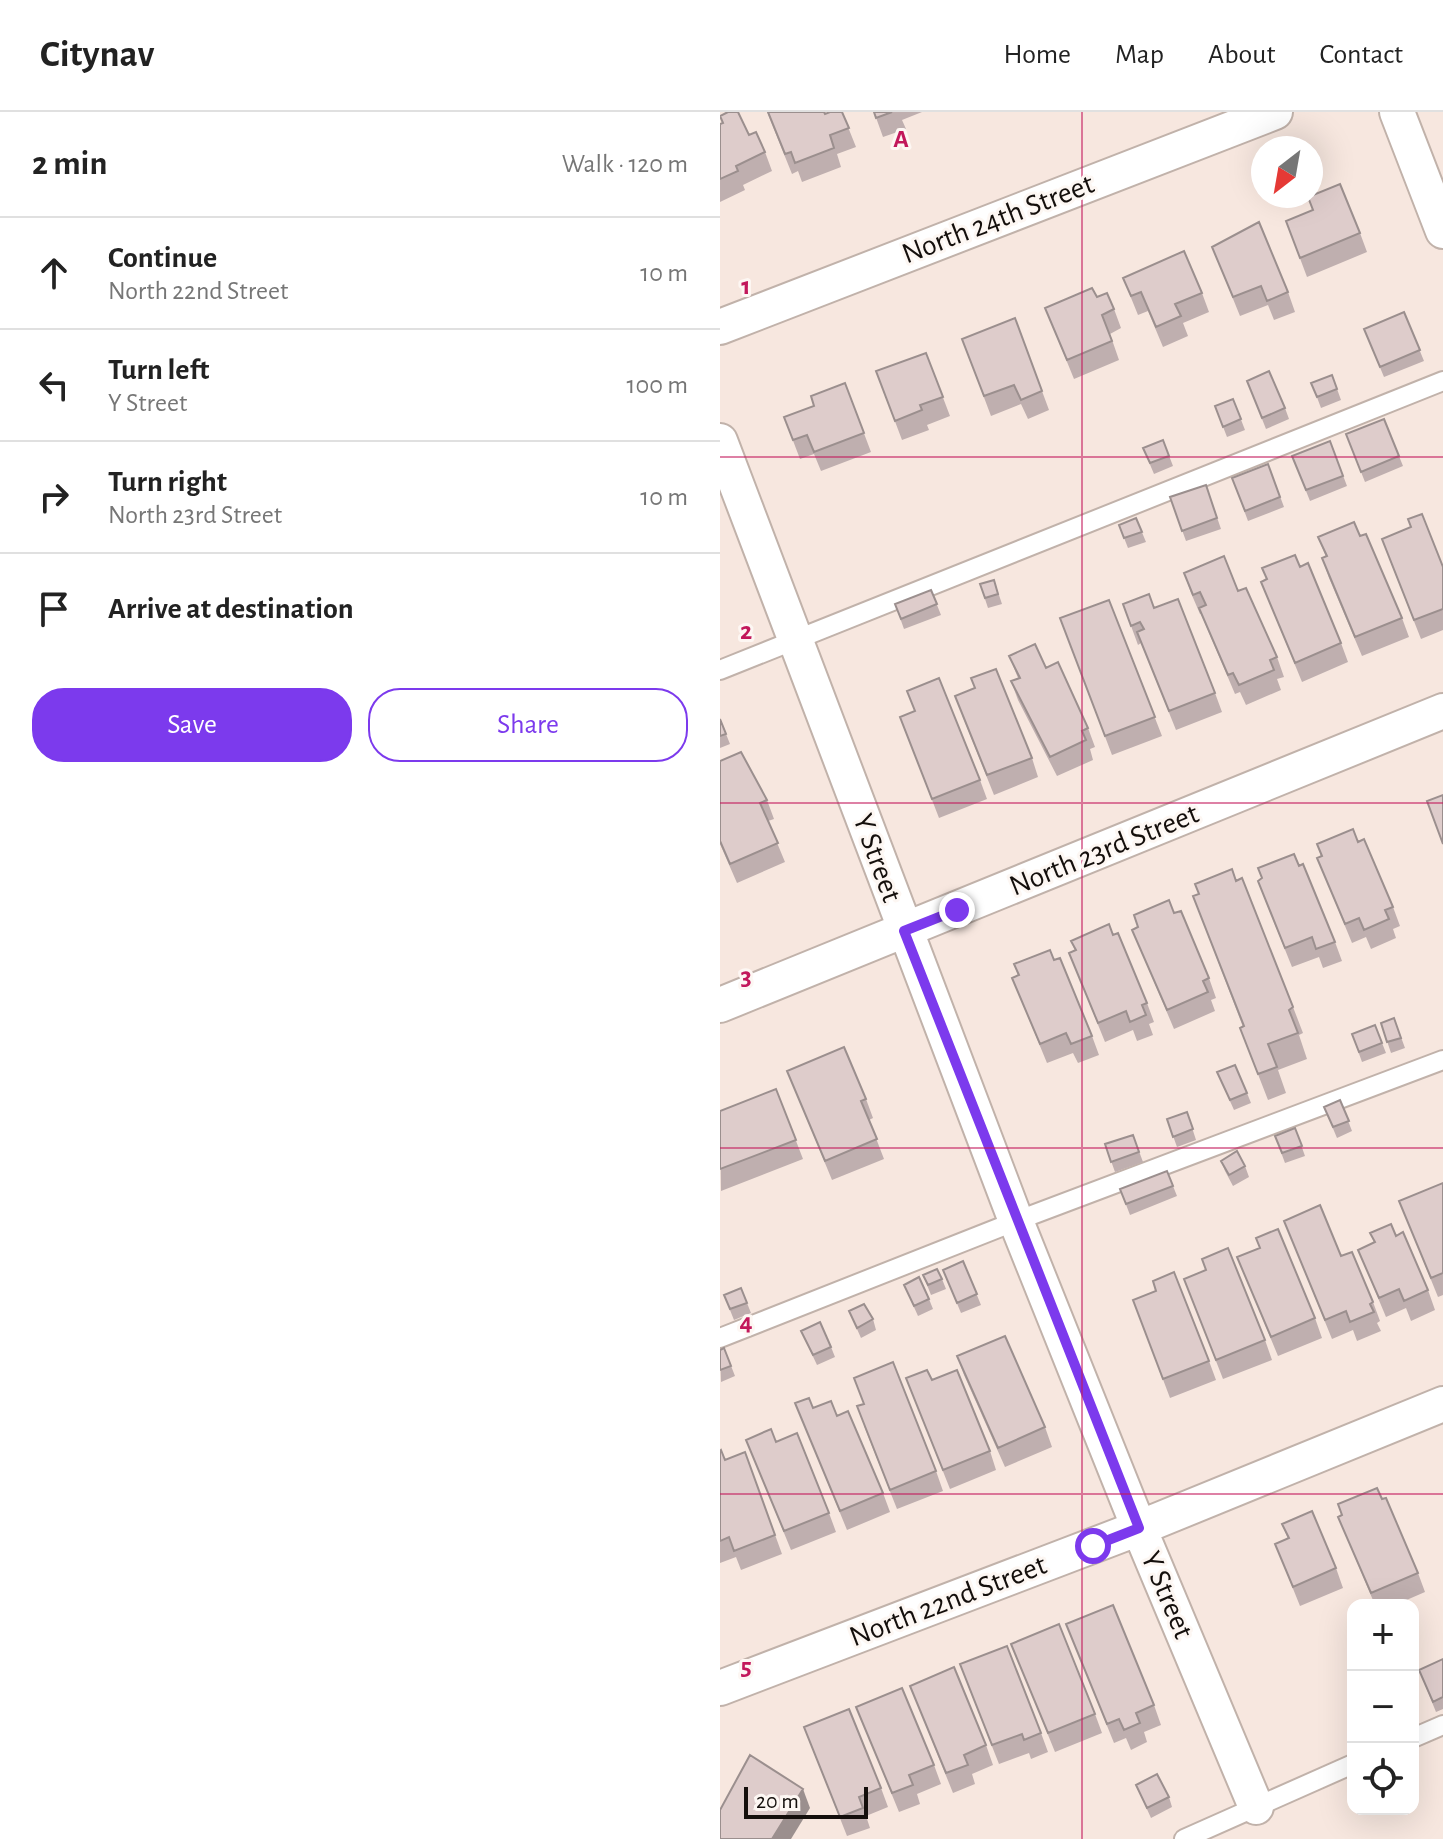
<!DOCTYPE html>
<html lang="en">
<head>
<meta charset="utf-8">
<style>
	body { margin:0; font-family:"Alegreya Sans",sans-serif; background:#f6f6f6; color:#222 }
	.controls { position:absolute; right:24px; bottom:24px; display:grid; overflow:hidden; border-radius:16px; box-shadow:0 8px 32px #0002 }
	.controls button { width:72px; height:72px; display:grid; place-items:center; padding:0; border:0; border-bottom:2px solid #e0e0e0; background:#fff; color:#222; font:40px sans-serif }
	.compass { position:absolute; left:531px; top:24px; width:72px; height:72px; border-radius:50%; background:#fff; box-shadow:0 8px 32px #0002; rotate:211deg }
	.scale { position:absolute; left:24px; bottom:20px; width:124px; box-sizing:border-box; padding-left:8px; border:4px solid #140f0c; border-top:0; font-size:22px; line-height:28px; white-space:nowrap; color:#140f0c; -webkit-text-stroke:6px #fdf7f3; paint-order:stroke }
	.stop { position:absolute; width:24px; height:24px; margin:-18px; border:6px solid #7c3aed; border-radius:50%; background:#fff }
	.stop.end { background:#7c3aed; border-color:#fff; box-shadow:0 2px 8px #0008 }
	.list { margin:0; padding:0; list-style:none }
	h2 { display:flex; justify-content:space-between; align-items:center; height:104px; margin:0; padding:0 32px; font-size:34px }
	h2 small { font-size:26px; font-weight:400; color:#767676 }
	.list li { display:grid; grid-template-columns:52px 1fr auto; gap:24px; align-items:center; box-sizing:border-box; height:112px; padding:0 32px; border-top:2px solid #e0e0e0 }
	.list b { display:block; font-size:30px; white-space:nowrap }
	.list p { margin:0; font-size:26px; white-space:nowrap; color:#767676 }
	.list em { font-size:26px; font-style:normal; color:#767676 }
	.actions { display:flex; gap:16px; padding:24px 32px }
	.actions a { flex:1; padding:18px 0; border:2px solid #7c3aed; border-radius:32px; text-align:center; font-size:28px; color:#7c3aed }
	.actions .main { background:#7c3aed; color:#fff }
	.icon { flex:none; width:44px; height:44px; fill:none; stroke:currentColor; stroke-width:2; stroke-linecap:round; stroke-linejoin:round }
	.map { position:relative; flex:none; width:723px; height:1727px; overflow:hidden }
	header { display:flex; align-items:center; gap:48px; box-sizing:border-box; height:112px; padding:0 40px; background:#fff; border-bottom:2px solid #e0e0e0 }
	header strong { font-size:38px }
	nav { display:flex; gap:44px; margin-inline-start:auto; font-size:28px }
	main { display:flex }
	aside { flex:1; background:#fff }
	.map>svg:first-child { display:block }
</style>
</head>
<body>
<header>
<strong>Citynav</strong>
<nav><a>Home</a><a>Map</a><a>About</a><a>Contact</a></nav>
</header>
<main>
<aside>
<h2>2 min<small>Walk · 120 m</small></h2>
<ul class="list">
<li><svg class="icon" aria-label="ahead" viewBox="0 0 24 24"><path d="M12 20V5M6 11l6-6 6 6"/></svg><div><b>Continue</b><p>North 22nd Street</p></div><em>10 m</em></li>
<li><svg class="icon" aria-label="left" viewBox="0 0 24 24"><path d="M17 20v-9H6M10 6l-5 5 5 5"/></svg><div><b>Turn left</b><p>Y Street</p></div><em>100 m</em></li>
<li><svg class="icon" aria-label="right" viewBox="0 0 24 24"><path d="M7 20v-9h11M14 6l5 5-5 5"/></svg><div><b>Turn right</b><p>North 23rd Street</p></div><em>10 m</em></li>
<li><svg class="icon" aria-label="arrive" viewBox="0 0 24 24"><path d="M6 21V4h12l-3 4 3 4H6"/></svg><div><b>Arrive at destination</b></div></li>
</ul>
<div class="actions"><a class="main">Save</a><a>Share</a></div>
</aside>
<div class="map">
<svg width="723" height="1727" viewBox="0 0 723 1727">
	<rect width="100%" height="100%" fill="#f7e7df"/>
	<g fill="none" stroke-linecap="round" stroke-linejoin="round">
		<defs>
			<path id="service" d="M0,558L723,269
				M0,1226L296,1109L723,948
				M693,1626L723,1613
				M464,1727L633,1652"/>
			<path id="minor" d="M677,0L723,119
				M0,215L555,0
				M0,329L296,1109L419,1416L536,1695
				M0,893L723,599
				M0,1576L419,1416L723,1292"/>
		</defs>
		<!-- service casing -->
		<use href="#service" stroke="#c1b2aa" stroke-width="22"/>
		<!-- minor casing -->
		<use href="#minor" stroke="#c1b2aa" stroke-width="38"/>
		<!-- service -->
		<use href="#service" stroke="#fff" stroke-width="18"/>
		<!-- minor -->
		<use href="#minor" stroke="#fff" stroke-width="34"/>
	</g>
	<!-- wall -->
	<path fill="#bfafaf" d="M47,0H104L105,2L122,0L136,35L117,42L121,55L82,70L78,59L72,62Z
		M154,0H202L182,8L186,17L163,25Z
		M0,12L29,23L45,40L52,59L23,73L25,78L0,90Z
		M593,98L640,121L647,140L587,165L566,109Z
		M492,135L568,180L575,200L554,208L548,193L520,204Z
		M403,166L482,181L489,200L463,211L468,224L443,235L428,199L418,203Z
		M325,196L394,197L401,216L390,222L399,248L354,267Z
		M684,200L704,249L664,265L644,217Z
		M295,206L329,298L308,307L301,292L271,304L242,227Z
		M206,241L230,304L207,313L209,318L182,328L156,259Z
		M612,263L621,288L601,296L592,272Z
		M527,269L565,296L569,307L546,317Z
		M125,271L151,340L101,359L94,342L80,347L64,305L94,294Z
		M513,287L525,318L507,325L495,294Z
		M664,307L683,354L645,370L626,322Z
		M443,328L453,354L434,362L423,336Z
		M610,329L627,374L590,389L572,344Z
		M548,352L564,395L528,409L512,366Z
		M486,373L501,417L466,429L450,385Z
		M416,406L426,430L408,436L399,413Z
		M691,415L723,455V518L701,527L669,446Z
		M640,424L682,506L689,525L642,544L609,466L602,446L606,445L598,425Z
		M580,455L621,531L628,550L582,570L541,470Z
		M464,461L518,479L557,545L564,565L557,567L561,578L526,593L520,580L515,582L481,502H480L471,481Z
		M274,468L282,492L268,496L260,472Z
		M211,478L221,503L184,517L175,492Z
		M389,488L442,624L392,643L340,506Z
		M403,492L434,496L495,581L502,600L456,618L421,531L418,533Z
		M289,544L326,556L368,616L375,635L370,637L373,648L337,664L298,588L291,569L298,566Z
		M242,603L312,646L318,665L274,683Z
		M180,605L260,668L267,687L219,706Z
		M0,607L10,632L0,636Z
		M0,649L47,688L54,707L48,709L65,750L17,771L0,732Z
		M638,730L673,795L680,814L673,817L676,826L651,837L646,825L632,831L597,746L601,744L597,732Z
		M579,754L615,830L622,849L603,856L599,845L572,855L545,788Z
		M473,784L573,895L583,921L579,923L587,947L558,958L566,981L548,988L520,916L523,915Z
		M454,801L489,866L496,886L491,888L495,899L454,917L412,818Z
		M393,823L427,891L434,910L429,912L433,923L417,929L413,918L385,930L349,841L355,839L351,829Z
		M334,848L372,924L379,943L358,951L353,941L327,951L292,866L298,864L294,852Z
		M674,906L685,936L671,941L661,911Z
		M655,913L666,941L642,950L632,922Z
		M67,959L146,987L153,1006L149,1008L164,1047L112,1068Z
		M497,960L527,981L531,991L514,998Z
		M56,977L83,1047L1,1079L0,999Z
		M620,988L632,1019L617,1026L604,995Z
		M467,1000L476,1028L457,1035L447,1007Z
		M575,1016L585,1044L565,1051L555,1024Z
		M413,1023L423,1050L395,1060L385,1032Z
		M501,1049L525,1054L529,1065L513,1074L505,1059Z
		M447,1059L457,1084L410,1103L400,1077Z
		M723,1071V1183L718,1185L679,1089Z
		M564,1109L621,1144L653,1190L660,1209L657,1211L661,1219L637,1229L633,1218L612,1227Z
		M650,1121L676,1124L708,1178L715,1198L691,1209L686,1196L666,1205L638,1138L654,1130Z
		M517,1145L595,1206L602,1226L558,1244Z
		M243,1149L261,1193L241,1201L223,1158Z
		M203,1163L222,1167L226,1177L211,1183Z
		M464,1167L545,1228L552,1248L503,1267Z
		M184,1173L209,1187L213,1197L198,1204Z
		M4,1183L27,1191L31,1201L14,1208Z
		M413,1188L489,1249L496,1268L450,1286Z
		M129,1199L153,1207L156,1218L141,1226Z
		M81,1219L111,1235L115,1245L97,1253Z
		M4,1236L15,1264L1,1270L0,1238Z
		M237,1244L325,1315L332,1335L285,1355L244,1263Z
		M186,1266L212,1268L270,1339L276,1358L230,1377Z
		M75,1291L117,1304L163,1381L170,1400L127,1418Z
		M144,1292L216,1359L223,1379L177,1397L144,1314Z
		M26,1328L56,1330L109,1401L116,1420L71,1438Z
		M0,1339L5,1348L25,1340L62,1442L21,1458L16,1445L0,1451Z
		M622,1403L698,1461L705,1480L675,1493H655L618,1405Z
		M562,1412L616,1456L623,1476L580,1494L555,1432L568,1427Z
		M346,1512L434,1593L441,1613L424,1620L427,1630L411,1638L406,1626L394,1631Z
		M291,1532L375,1602L382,1621L335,1640Z
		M723,1547V1597L716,1600L699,1558Z
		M247,1571L321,1621L328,1640L311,1647L309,1641L279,1652Z
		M190,1574L266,1633L273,1653L252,1662L255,1672L233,1681Z
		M136,1595L214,1653L221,1672L197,1682L200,1692L179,1700Z
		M84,1615L161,1676L168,1695L146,1704L150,1716L127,1724Z
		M416,1673L449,1685L452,1695L431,1706Z"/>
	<!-- shaded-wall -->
	<path fill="#9b8f8e" d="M83,1677L90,1696L71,1727H52Z"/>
	<!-- building -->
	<path fill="#decccb" stroke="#9b8f8e" stroke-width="2" d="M8,0H18L29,23L36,20L45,40L16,54L18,59L0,67V12L3,11L0,4Z
		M48,0H104L105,2L110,0H122L129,16L110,23L114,36L75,51L71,40L65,42Z
		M154,0H172L156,6Z
		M620,72L640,121L580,146L566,109L593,98L588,85Z
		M539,110L568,180L547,189L541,174L513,185L492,135Z
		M464,139L482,181L455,192L461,204L436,215L421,180L411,184L403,166Z
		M372,176L377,185L387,181L394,197L382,203L392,229L347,248L325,196Z
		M684,200L700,238L660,255L644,217Z
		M295,206L322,279L301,288L294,273L264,284L242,227Z
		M206,241L223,285L200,293L202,298L175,309L156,259Z
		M549,259L565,296L542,306L527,269Z
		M612,263L617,277L597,285L591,271Z
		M125,271L144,321L94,340L87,323L73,328L64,305L94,294L91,284Z
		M513,287L521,307L503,315L495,294Z
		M664,307L679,344L641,360L626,322Z
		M443,328L449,344L430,351L423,336Z
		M610,329L623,364L586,378L572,344Z
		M548,352L560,385L525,399L512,366Z
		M486,373L497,406L462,419L450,385Z
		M702,402L723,455V497L694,508L662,427L691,415L688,407Z
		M416,406L422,420L404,426L399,413Z
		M634,410L640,424L646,422L682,506L635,525L602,446L607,444L598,425Z
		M575,443L580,455L588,451L621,531L575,551L541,470L547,467L542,456Z
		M504,444L518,479L526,476L557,545L550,548L554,558L519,573L513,561L508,563L479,496L486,493L480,480L473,483L464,461Z
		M274,468L278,482L265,486L260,472Z
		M211,478L217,492L181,507L175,492Z
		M429,482L434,496L458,487L495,581L449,599L417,520L424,517L420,510L411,514L403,492Z
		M389,488L435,605L385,624L340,506Z
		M315,532L326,556L338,550L368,616L362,619L366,628L330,645L291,569L300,566L289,544Z
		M276,557L312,646L267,663L235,584L255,576L251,566Z
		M219,566L260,668L212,687L180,605L195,599L187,579Z
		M0,607L6,622L0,624Z
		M21,640L47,688L40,691L58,731L10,752L0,729V649Z
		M723,683V732L707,689Z
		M633,717L638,730L644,727L673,795L665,798L669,807L644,818L639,806L625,812L597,746L602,744L597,732Z
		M574,742L579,754L583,752L615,830L596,837L592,825L565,836L538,769L542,766L538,756Z
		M512,757L516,769L522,766L573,895L569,898L578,921L548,932L557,955L538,962L520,916L524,914L473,784L479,782L475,772Z
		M449,788L454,801L461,799L489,866L483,869L488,880L447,898L412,818L418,815L414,803Z
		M389,812L393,823L398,821L427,891L422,893L426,903L410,910L406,899L378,911L349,841L356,838L351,829Z
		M330,838L334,848L340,846L372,924L351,932L346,921L320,932L292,866L299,863L294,852Z
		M674,906L681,926L667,930L661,911Z
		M655,913L662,931L639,940L632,922Z
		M124,935L146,987L141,989L157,1027L105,1049L67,959Z
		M515,953L527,981L510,988L497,960Z
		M56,977L76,1028L0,1057V999Z
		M620,988L629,1009L613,1015L604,995Z
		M467,1000L473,1017L453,1025L447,1007Z
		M575,1016L582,1034L562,1041L555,1024Z
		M413,1023L419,1040L391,1050L385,1032Z
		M517,1039L525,1054L509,1063L501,1049Z
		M447,1059L453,1074L406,1092L400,1077Z
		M723,1071V1161L711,1166L679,1089Z
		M600,1093L621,1144L632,1140L653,1190L650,1192L654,1200L630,1210L626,1199L605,1208L564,1109Z
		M671,1112L676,1124L683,1120L708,1178L684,1189L679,1177L659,1186L638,1138L655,1130L650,1121Z
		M558,1117L595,1206L551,1225L517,1145L540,1136L536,1126Z
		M508,1136L545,1228L496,1248L464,1167L486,1158L482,1147Z
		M243,1149L257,1182L237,1191L223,1158Z
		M217,1157L222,1167L208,1173L203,1163Z
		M454,1160L489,1249L443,1267L413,1188L436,1179L433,1169Z
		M199,1165L209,1187L194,1194L184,1173Z
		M21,1176L27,1191L10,1197L4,1183Z
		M144,1192L153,1207L137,1216L129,1199Z
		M100,1210L111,1235L93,1243L81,1219Z
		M285,1224L325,1315L278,1336L237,1244Z
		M4,1236L11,1254L0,1258V1238Z
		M173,1250L216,1359L170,1378L137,1294L144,1292L134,1266Z
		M207,1258L212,1268L237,1258L270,1339L223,1358L186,1266Z
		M89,1286L93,1296L111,1289L117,1304L128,1299L163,1381L120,1399L75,1291Z
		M51,1317L56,1330L77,1321L109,1401L64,1419L26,1328Z
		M1,1338L5,1348L25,1340L55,1423L14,1439L9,1425L0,1429V1339Z
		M657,1376L662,1387L666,1386L698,1461L651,1481L618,1405L622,1403L618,1392Z
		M592,1399L616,1456L573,1475L555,1432L569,1426L562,1412Z
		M393,1493L434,1593L416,1601L420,1611L404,1618L399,1607L387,1612L346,1512Z
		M339,1512L375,1602L328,1621L291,1532Z
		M287,1534L321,1621L304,1628L302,1622L272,1633L240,1552Z
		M723,1547V1585L713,1590L699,1558Z
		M234,1555L266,1633L244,1643L248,1653L226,1661L190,1574Z
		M182,1576L214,1653L189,1663L193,1673L172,1681L136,1595Z
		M129,1597L161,1676L139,1685L143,1696L120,1705L84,1615Z
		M30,1643L83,1677L52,1727H0V1698Z
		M437,1662L449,1685L427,1696L416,1673Z"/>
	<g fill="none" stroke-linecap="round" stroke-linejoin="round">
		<!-- route -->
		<path stroke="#7c3aed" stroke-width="10" d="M237,798L184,819L419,1416L373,1434"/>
	</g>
	<!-- grid -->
	<path fill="none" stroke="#c2185b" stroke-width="2" stroke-opacity="0.55" d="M362,0V1727M0,345H723M0,691H723M0,1036H723M0,1382H723"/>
	<g text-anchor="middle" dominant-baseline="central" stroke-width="6" stroke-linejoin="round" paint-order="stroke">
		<!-- street labels -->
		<g font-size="30" fill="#140f0c" stroke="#fdf7f3">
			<text transform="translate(278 107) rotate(-21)">North 24th Street</text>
			<text transform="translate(384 738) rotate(-22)">North 23rd Street</text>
			<text transform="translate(157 746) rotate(70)">Y Street</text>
			<text transform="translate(447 1483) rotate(67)">Y Street</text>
			<text transform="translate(228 1489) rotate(-21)">North 22nd Street</text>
		</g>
	</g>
	<g font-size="26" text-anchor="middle" font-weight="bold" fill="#c2185b" stroke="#fdf7f3" stroke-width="6" stroke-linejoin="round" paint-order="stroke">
		<text x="181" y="35">A</text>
		<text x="26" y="182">1</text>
		<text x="26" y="527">2</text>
		<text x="26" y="873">3</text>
		<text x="26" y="1218">4</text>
		<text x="26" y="1563">5</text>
	</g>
</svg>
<div class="controls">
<button>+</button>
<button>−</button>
<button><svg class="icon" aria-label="locate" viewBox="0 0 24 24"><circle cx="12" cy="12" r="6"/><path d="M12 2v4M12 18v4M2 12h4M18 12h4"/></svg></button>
</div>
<svg class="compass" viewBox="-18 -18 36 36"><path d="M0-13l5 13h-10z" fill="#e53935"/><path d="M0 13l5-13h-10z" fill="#767676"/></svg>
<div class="scale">20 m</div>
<div class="stop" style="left:373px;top:1434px"></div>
<div class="stop end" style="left:237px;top:798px"></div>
</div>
</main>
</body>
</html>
